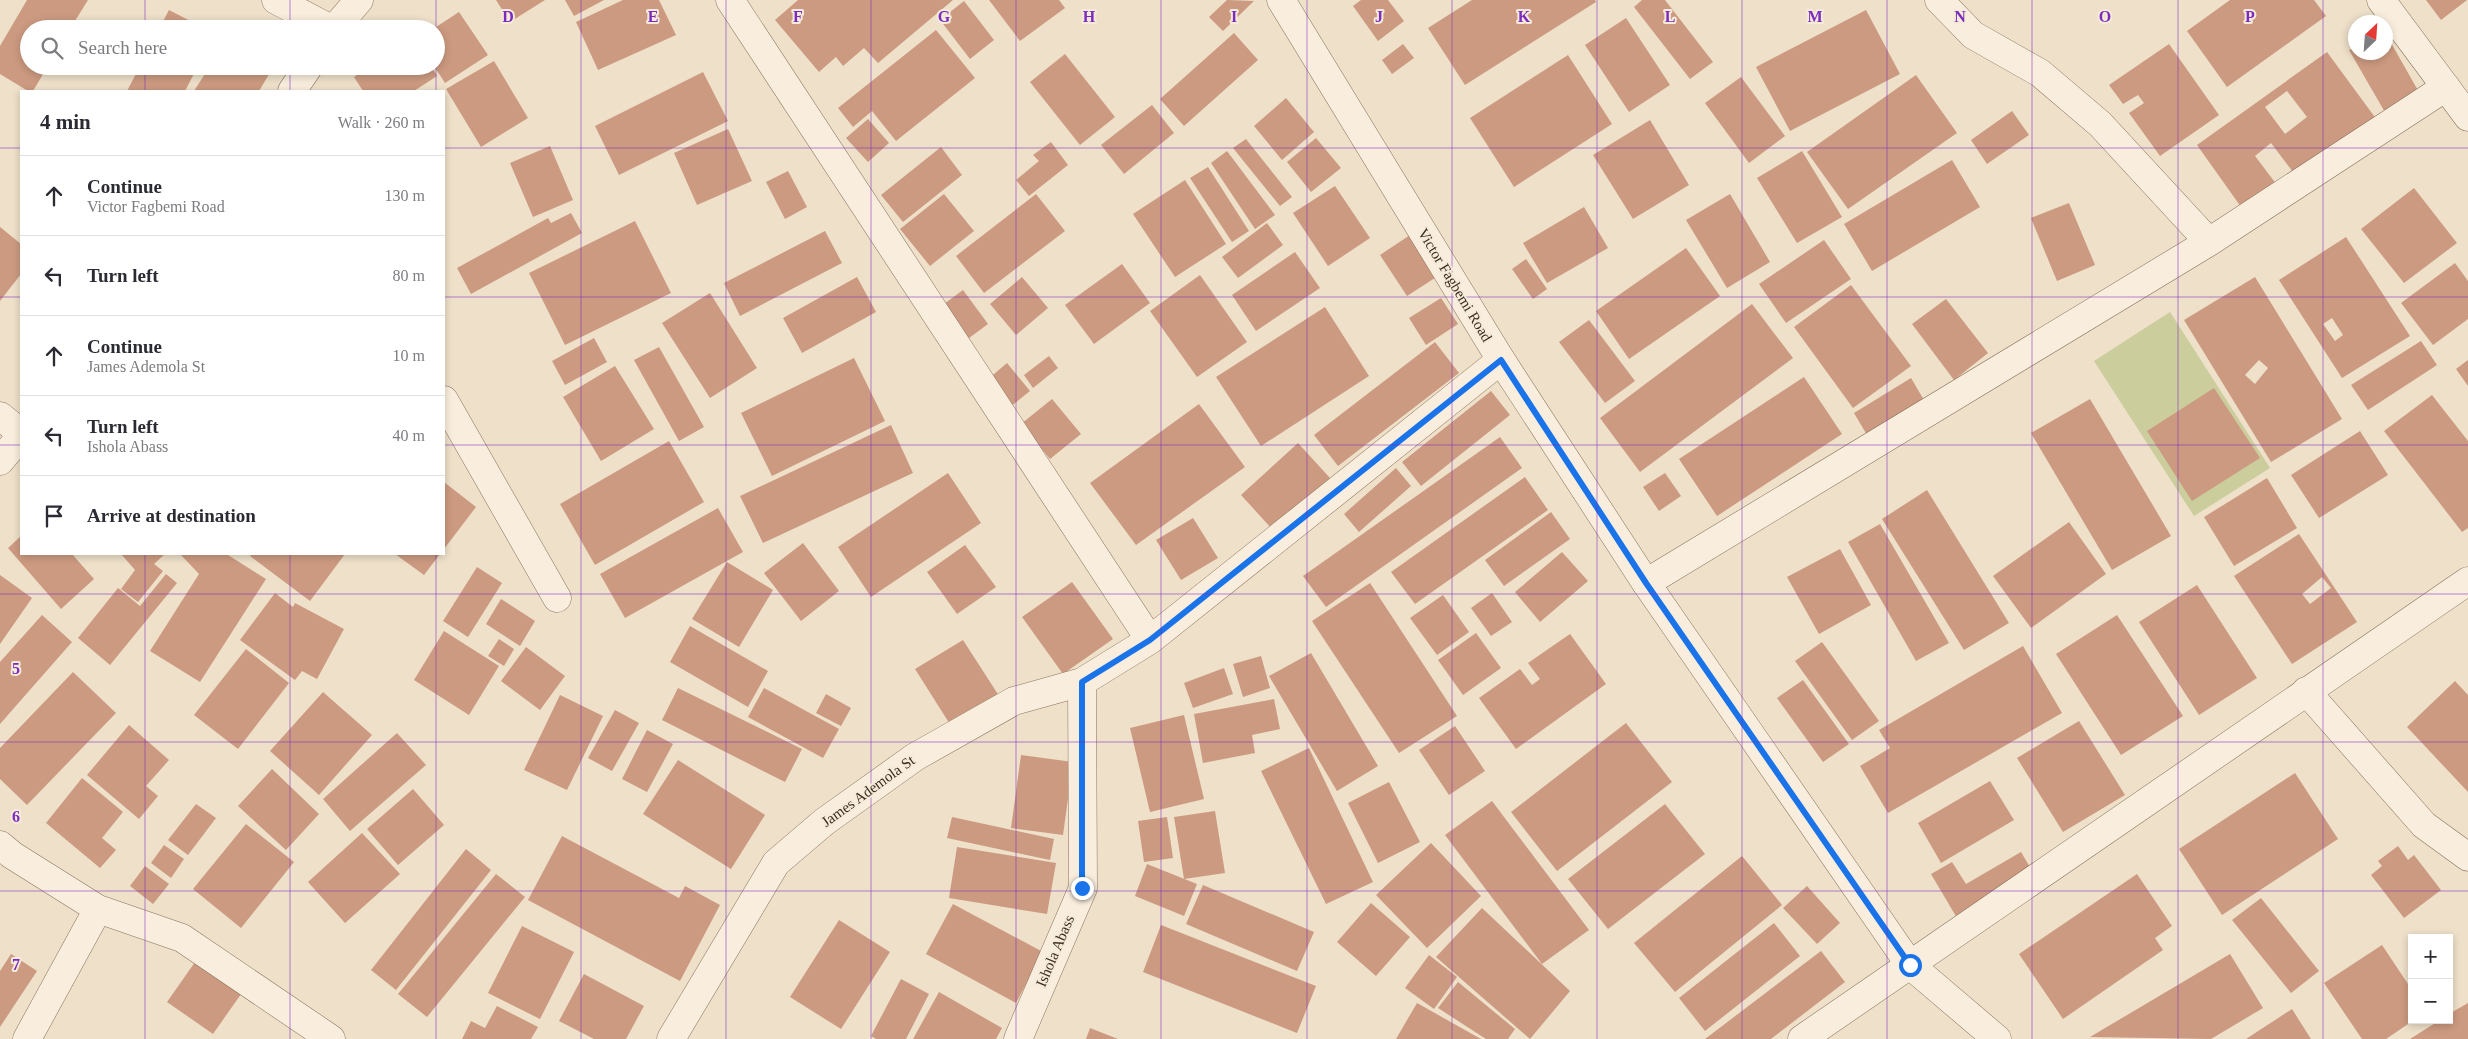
<!DOCTYPE html>
<html lang="en">
<head>
<meta charset="utf-8">
<style>
	body { margin:0; font-family:"Times New Roman",serif; background:#f2f2f3; color:#2b2b33 }
	.controls { position:absolute; right:15px; bottom:15px; display:grid; overflow:hidden; border-radius:0px; box-shadow:0 2px 8px #0003 }
	.controls button { width:45px; height:45px; display:grid; place-items:center; padding:0; border:0; border-bottom:1px solid #e1e1e2; background:#fff; color:#2b2b33; font:25px sans-serif }
	.compass { position:absolute; left:2348px; top:15px; width:45px; height:45px; border-radius:50%; background:#fff; box-shadow:0 2px 8px #0003; rotate:25deg }
	.stop { position:absolute; width:15px; height:15px; margin:-11px; border:4px solid #1a73e8; border-radius:50%; background:#fff }
	.stop.end { background:#1a73e8; border-color:#fff; box-shadow:0 1px 5px #0008 }
	.list { margin:0; padding:0; list-style:none }
	h2 { display:flex; justify-content:space-between; align-items:center; height:65px; margin:0; padding:0 20px; font-size:21px }
	h2 small { font-size:16px; font-weight:400; color:#7c7c81 }
	.list li { display:grid; grid-template-columns:32px 1fr auto; gap:15px; align-items:center; box-sizing:border-box; height:80px; padding:0 20px; border-top:1px solid #e1e1e2 }
	.list b { display:block; font-size:19px; white-space:nowrap }
	.list p { margin:0; font-size:16px; white-space:nowrap; color:#7c7c81 }
	.list em { font-size:16px; font-style:normal; color:#7c7c81 }
	.icon { flex:none; width:28px; height:28px; fill:none; stroke:currentColor; stroke-width:2; stroke-linecap:round; stroke-linejoin:round }
	.map { position:relative; flex:none; width:2468px; height:1039px; overflow:hidden }
	.search { position:absolute; background:#fff; box-shadow:0 2px 8px #0003; left:20px; top:20px; width:425px; height:55px; display:flex; align-items:center; gap:12px; box-sizing:border-box; padding:0 18px; border-radius:28px; color:#7c7c81; font-size:19px }
	.panel { position:absolute; background:#fff; box-shadow:0 2px 8px #0003; left:20px; top:90px; width:425px; height:465px; border-radius:0px }
	.map>svg:first-child { display:block }
</style>
</head>
<body>
<div class="map">
<svg width="2468" height="1039" viewBox="0 0 2468 1039">
	<rect width="100%" height="100%" fill="#eee0c9"/>
	<!-- green -->
	<path fill="#cbcd9d" d="M2170,312L2270,468L2194,516L2094,361Z"/>
	<!-- building -->
	<path fill="#cc9a80" fill-rule="evenodd" d="M27,0H88L70,29H29V66H48L33,91H28L0,74V46Z
		M496,0H545L510,22Z
		M565,0H604L574,16Z
		M623,0H659L676,35L598,70L576,22Z
		M798,0H953L878,63L864,48L843,66L836,57L819,72L775,20Z
		M989,0H1059L1065,8L1020,41Z
		M1227,0L1254,1L1223,31L1209,17Z
		M1361,0H1388L1404,21L1378,41L1353,6Z
		M1472,0H1595L1596,2L1465,85L1428,28Z
		M1642,0H1665L1713,62L1690,79L1634,7Z
		M2230,0H2314L2326,16L2227,87L2187,31Z
		M2426,0H2467L2441,20Z
		M964,1L994,40L970,59L940,20Z
		M169,10L206,29H159Z
		M1866,10L1900,74L1790,131L1756,67Z
		M459,12L488,55L445,83L434,66H436V29H433Z
		M1626,18L1670,85L1629,112L1585,45Z
		M936,30L975,78L896,141L872,111L853,127L838,108Z
		M1234,33L1258,60L1184,126L1160,99Z
		M2386,34L2420,94L2386,114L2349,50L2356,47V52H2386Z
		M1403,44L1414,58L1392,74L1382,60Z
		M2169,44L2219,115L2160,156L2129,113L2144,103L2138,95L2123,104L2109,85Z
		M2327,52L2377,120L2246,214L2197,145ZM2287,91L2307,117L2285,134L2265,107ZM2271,143L2293,172L2277,185L2255,156Z
		M1065,54L1115,117L1080,145L1030,82Z
		M1568,55L1612,124L1514,187L1470,118Z
		M494,61L528,118L481,147L446,89Z
		M140,66H198L185,91H127Z
		M210,66H274L259,91H194Z
		M370,66H431L437,76L414,91H363L354,77Z
		M703,72L728,121L619,175L595,126Z
		M1916,75L1957,133L1848,209L1807,152Z
		M1741,77L1785,136L1749,163L1705,103Z
		M1286,98L1314,132L1282,160L1254,126Z
		M1152,105L1174,133L1124,174L1101,145Z
		M2012,111L2029,135L1987,164L1971,140Z
		M868,119L889,143L868,162L846,138Z
		M1650,120L1689,185L1633,219L1593,155Z
		M728,129L752,181L697,205L674,153Z
		M1316,138L1341,168L1311,192L1287,162Z
		M1246,139L1292,197L1280,206L1233,148Z
		M1051,142L1068,165L1029,196L1016,180L1039,161L1033,155Z
		M550,146L573,200L533,217L510,163Z
		M941,147L962,175L903,222L881,195Z
		M1227,151L1275,215L1255,229L1211,163Z
		M1802,151L1842,217L1797,243L1757,178Z
		M1952,160L1980,207L1872,271L1844,224Z
		M1208,167L1249,231L1232,242L1190,178Z
		M788,171L807,207L785,219L766,182Z
		M1185,180L1226,244L1175,277L1133,214Z
		M1335,186L1370,238L1328,266L1293,213Z
		M2414,188L2457,243L2404,283L2361,229Z
		M944,194L974,231L930,266L900,229Z
		M1036,194L1065,231L984,293L956,256Z
		M1730,194L1770,262L1727,288L1686,220Z
		M2069,203L2095,265L2057,281L2031,218Z
		M1584,207L1608,248L1547,283L1523,243Z
		M571,213L582,233L471,294L457,268L548,218L551,223Z
		M635,221L671,293L565,345L529,273Z
		M1267,223L1283,245L1238,278L1222,257Z
		M0,227L21,244V274L0,301Z
		M825,231L842,263L740,316L724,283Z
		M1410,235L1438,276L1407,296L1380,255Z
		M2346,237L2410,336L2342,378L2279,280ZM2332,318L2343,335L2335,341L2323,324Z
		M1824,240L1851,279L1786,323L1759,284Z
		M1686,248L1720,296L1629,359L1596,311Z
		M1295,252L1320,288L1256,331L1232,295Z
		M1526,259L1547,289L1533,299L1512,269Z
		M2455,263L2468,281V319L2433,345L2401,303Z
		M1122,264L1150,303L1094,344L1065,305Z
		M1200,275L1247,342L1197,377L1150,311Z
		M857,277L876,312L802,353L783,318Z
		M1022,277L1048,308L1016,335L990,304Z
		M2255,277L2342,419L2271,462L2184,320ZM2259,360L2268,368L2255,384L2245,375Z
		M1851,285L1911,366L1853,408L1794,327Z
		M963,290L988,324L969,338L944,304Z
		M710,293L757,368L710,398L662,323Z
		M1441,298L1458,324L1426,345L1409,318Z
		M1946,299L1988,353L1954,380L1912,324Z
		M1752,304L1793,358L1640,472L1600,418Z
		M1325,307L1369,376L1261,446L1216,377Z
		M1589,320L1635,381L1605,403L1559,342Z
		M594,338L607,362L565,385L552,361Z
		M2421,341L2437,365L2368,410L2351,385Z
		M1435,342L1459,373L1338,466L1314,435Z
		M659,347L704,427L679,441L634,360Z
		M1049,356L1058,368L1033,388L1024,375Z
		M854,358L885,421L772,476L741,413Z
		M2468,360V386L2456,369Z
		M1007,363L1030,391L1009,408L987,380Z
		M615,366L654,429L601,461L563,397Z
		M1804,377L1842,434L1717,516L1679,459Z
		M1911,378L1924,400L1867,435L1854,413Z
		M2214,388L2260,458L2192,501L2147,431Z
		M1491,391L1510,415L1421,486L1402,462Z
		M2432,395L2468,441V528L2462,532L2384,431Z
		M1052,399L1081,434L1050,459L1021,424Z
		M2090,399L2171,536L2112,570L2031,433Z
		M1199,404L1245,467L1136,545L1090,483Z
		M891,425L913,473L763,543L740,496Z
		M2360,431L2388,475L2319,518L2291,475Z
		M1500,437L1522,468L1326,607L1303,576Z
		M669,441L704,502L595,565L560,504Z
		M1298,443L1330,478L1273,530L1241,495Z
		M1396,468L1411,486L1359,532L1344,514Z
		M948,473L981,523L871,597L838,547Z
		M1665,473L1681,496L1659,511L1643,487Z
		M1525,477L1548,510L1415,604L1391,572Z
		M2267,478L2297,528L2234,566L2204,517Z
		M444,482L476,507L444,549Z
		M1927,490L2009,623L1964,650L1882,519Z
		M718,508L743,552L625,618L600,574Z
		M1551,512L1570,539L1504,586L1485,560Z
		M1193,518L1218,558L1181,580L1156,540Z
		M2069,522L2106,574L2031,628L1993,576Z
		M1880,524L1949,643L1916,661L1848,542Z
		M2299,534L2357,622L2292,664L2234,576ZM2322,577L2331,588L2310,604L2302,594Z
		M21,536V554H72L94,579L61,609L8,548Z
		M803,543L839,591L801,621L764,573Z
		M965,545L996,587L957,614L927,572Z
		M1840,549L1871,605L1819,634L1787,577Z
		M1562,552L1588,581L1540,622L1515,592Z
		M121,554H165L154,564L163,571L138,602L121,589L135,570Z
		M180,554H230L228,555L266,579L200,682L150,651L199,574Z
		M252,554H345L310,601L250,556Z
		M395,554H440L424,575Z
		M727,562L773,590L739,647L692,619Z
		M477,567L502,583L468,637L443,621Z
		M166,574L177,583L110,665L78,638L118,588L140,606Z
		M0,575L32,598L0,644Z
		M1072,582L1113,639L1063,674L1022,617Z
		M1370,583L1457,716L1399,753L1312,621Z
		M2197,585L2257,678L2199,715L2139,622Z
		M275,593L293,607L295,603L344,629L317,679L302,671L295,680L240,640Z
		M1492,593L1512,622L1491,636L1471,608Z
		M1443,595L1469,632L1437,655L1410,618Z
		M501,599L535,621L520,646L486,624Z
		M42,615L72,642L0,724V662Z
		M2117,615L2183,716L2121,755L2056,654Z
		M690,626L768,671L748,707L670,662Z
		M444,631L499,666L469,715L414,680Z
		M1476,633L1501,668L1463,695L1438,660Z
		M1570,634L1606,684L1516,749L1479,698L1520,669L1532,685L1540,679L1528,663Z
		M499,639L514,649L504,666L488,656Z
		M963,640L1001,699L953,729L915,669Z
		M1822,642L1879,721L1852,740L1795,661Z
		M2023,646L2062,713L1888,813L1860,766L1890,748L1879,730Z
		M526,647L565,676L540,710L501,681Z
		M246,649L289,683L238,749L194,715Z
		M1311,653L1378,766L1337,791L1269,676Z
		M1261,656L1270,688L1243,697L1233,664Z
		M1224,668L1233,694L1193,708L1184,683Z
		M73,672L116,713L27,805L0,779V748Z
		M1803,680L1849,744L1823,762L1777,698Z
		M2455,681L2468,695V792L2407,727Z
		M678,688L802,749L785,782L662,720Z
		M764,688L839,729L823,758L748,717Z
		M323,692L372,735L319,795L270,751Z
		M826,694L851,708L841,726L816,713Z
		M560,695L603,716L567,790L524,770Z
		M1274,699L1280,729L1252,735L1255,753L1203,763L1194,714Z
		M615,710L639,723L612,771L588,758Z
		M1184,715L1204,799L1150,812L1130,728Z
		M2079,721L2125,795L2063,832L2017,758Z
		M1626,723L1672,782L1557,871L1511,812Z
		M129,725L169,760L146,786L158,796L139,819L87,775Z
		M1455,726L1485,771L1449,795L1419,750Z
		M647,730L673,744L647,792L622,779Z
		M397,733L426,765L350,831L323,799Z
		M1309,748L1373,882L1326,904L1261,771Z
		M1021,755L1073,762L1063,835L1011,828Z
		M678,760L765,815L731,869L643,814Z
		M272,769L319,814L286,850L238,806Z
		M2295,773L2338,839L2222,915L2179,849Z
		M82,778L123,812L102,838L116,850L100,868L46,823Z
		M1990,781L2014,820L1941,863L1918,823Z
		M1389,782L1420,842L1378,863L1348,803Z
		M413,789L444,825L398,865L367,829Z
		M1492,801L1589,930L1542,964L1445,835Z
		M196,804L216,818L188,855L168,840Z
		M1665,804L1705,854L1608,929L1568,879Z
		M1215,811L1225,873L1184,879L1174,817Z
		M952,817L1054,839L1050,860L947,838Z
		M1167,817L1173,858L1144,862L1138,821Z
		M246,824L294,862L241,928L193,889Z
		M362,833L400,874L345,923L308,882Z
		M562,836L679,898L685,886L720,905L680,981L528,900Z
		M1431,843L1481,896L1427,948L1376,895Z
		M164,845L184,859L171,878L151,863Z
		M2398,846L2408,860L2414,855L2441,890L2404,918L2371,875L2382,866L2378,861Z
		M957,847L1056,863L1047,914L949,898Z
		M466,849L491,870L396,990L371,970Z
		M2021,852L2034,874L1957,918L1931,874L1952,862L1966,884Z
		M1742,856L1782,905L1675,992L1634,943Z
		M1147,864L1197,884L1184,916L1135,896Z
		M145,866L169,884L153,904L130,886Z
		M496,874L525,897L427,1017L398,994Z
		M2137,874L2172,926L2155,938L2163,950L2063,1019L2019,954Z
		M1203,885L1314,932L1297,971L1186,924Z
		M1807,886L1840,923L1817,944L1783,908Z
		M2261,898L2319,971L2291,993L2232,920Z
		M1371,903L1410,937L1376,976L1337,942Z
		M953,904L1043,952L1016,1003L926,954Z
		M1482,908L1570,991L1530,1039L1436,957Z
		M839,920L890,952L841,1029L790,997Z
		M1774,923L1800,956L1705,1031L1679,998Z
		M1161,925L1316,986L1297,1033L1143,972Z
		M522,926L574,952L540,1019L488,993Z
		M2382,945L2412,990V1020H2414L2386,1039H2362L2324,983Z
		M1821,951L1845,982L1771,1039H1705Z
		M11,954L37,971L0,1027V971Z
		M2230,954L2263,1008L2211,1039L2090,1037Z
		M200,955L246,987L213,1034L167,1002Z
		M1429,955L1457,977L1434,1009L1405,988Z
		M584,974L644,1006L626,1039H594L559,1021Z
		M901,979L929,994L906,1039H876L871,1036Z
		M1458,982L1515,1029L1508,1039H1486L1438,1008Z
		M939,992L1002,1028L996,1039H913Z
		M1417,1003L1481,1039H1396Z
		M2468,1003V1039H2410L2440,1020H2449V1014Z
		M497,1006L538,1027L531,1039H462L471,1021L485,1028Z
		M2292,1009L2311,1039H2246Z
		M1090,1028L1118,1039H1086Z"/>
	<g fill="none" stroke-linecap="round" stroke-linejoin="round">
		<defs>
			<path id="minor" d="M276,0L331,29
				M730,0L1150,640
				M1939,0L1973,35L2040,73L2100,124L2209,242
				M2381,0L2468,117
				M334,29L359,0
				M292,91L309,66
				M444,400L557,598
				M0,416L21,433
				M0,461L21,436
				M1646,583L2209,242L2446,87
				M2306,691L2424,825L2468,857
				M0,845L12,855L98,909L182,938L331,1039
				M27,1039L98,909
				M671,1039L776,863L824,822L915,757L1014,701L1082,682L1150,640L1501,360
				M1018,1039L1083,888L1082,682
				M1802,1039L2468,581"/>
			<path id="tertiary" d="M1281,0L1501,360L1646,583L1910,965L1997,1039"/>
		</defs>
		<!-- minor casing -->
		<use href="#minor" stroke="#8b725e" stroke-width="29"/>
		<!-- tertiary casing -->
		<use href="#tertiary" stroke="#8b725e" stroke-width="29"/>
		<!-- minor -->
		<use href="#minor" stroke="#f9eedd" stroke-width="28"/>
		<!-- tertiary -->
		<use href="#tertiary" stroke="#f9eedd" stroke-width="28"/>
	</g>
	<g fill="none" stroke-linecap="round" stroke-linejoin="round">
		<!-- route -->
		<path stroke="#1a73e8" stroke-width="6" d="M1082,888V682L1150,640L1501,360L1646,583L1910,965"/>
	</g>
	<!-- grid -->
	<path fill="none" stroke="#7b2cbf" stroke-width="1" stroke-opacity="0.55" d="M145,0V29M290,0V29M436,0V29M581,0V1039M726,0V1039M871,0V1039M1016,0V1039M1161,0V1039M1307,0V1039M1452,0V1039M1597,0V1039M1742,0V1039M1887,0V1039M2032,0V1039M2178,0V1039M2323,0V1039M145,66V91M290,66V91M436,66V91M0,148H21M444,148H2468M0,297H21M444,297H2468M0,445H21M444,445H2468M145,554V1039M290,554V1039M436,554V1039M0,594H2468M0,742H2468M0,891H2468"/>
	<g text-anchor="middle" dominant-baseline="central" stroke-width="4" stroke-linejoin="round" paint-order="stroke">
		<!-- street labels -->
		<g font-size="15" fill="#3c2c21" stroke="#f6ebd9">
			<text transform="translate(1455 285) rotate(59)">Victor Fagbemi Road</text>
			<text transform="translate(868 791) rotate(-36)">James Ademola St</text>
			<text transform="translate(1055 951) rotate(-67)">Ishola Abass</text>
		</g>
	</g>
	<g font-size="16" text-anchor="middle" font-weight="bold" fill="#7b2cbf" stroke="#f6ebd9" stroke-width="4" stroke-linejoin="round" paint-order="stroke">
		<text x="508" y="22">D</text>
		<text x="653" y="22">E</text>
		<text x="798" y="22">F</text>
		<text x="944" y="22">G</text>
		<text x="1089" y="22">H</text>
		<text x="1234" y="22">I</text>
		<text x="1379" y="22">J</text>
		<text x="1524" y="22">K</text>
		<text x="1670" y="22">L</text>
		<text x="1815" y="22">M</text>
		<text x="1960" y="22">N</text>
		<text x="2105" y="22">O</text>
		<text x="2250" y="22">P</text>
		<text x="16" y="674">5</text>
		<text x="16" y="822">6</text>
		<text x="16" y="970">7</text>
	</g>
</svg>
<div class="controls">
<button>+</button>
<button>−</button>
</div>
<svg class="compass" viewBox="-18 -18 36 36"><path d="M0-13l5 13h-10z" fill="#e53935"/><path d="M0 13l5-13h-10z" fill="#7c7c81"/></svg>
<div class="stop" style="left:1910px;top:965px"></div>
<div class="stop end" style="left:1082px;top:888px"></div>
<div class="search"><svg class="icon" aria-label="search" viewBox="0 0 24 24"><circle cx="10" cy="10" r="6"/><path d="M15 15l6 6"/></svg>Search here</div>
<section class="panel">
<h2>4 min<small>Walk · 260 m</small></h2>
<ul class="list">
<li><svg class="icon" aria-label="ahead" viewBox="0 0 24 24"><path d="M12 20V5M6 11l6-6 6 6"/></svg><div><b>Continue</b><p>Victor Fagbemi Road</p></div><em>130 m</em></li>
<li><svg class="icon" aria-label="left" viewBox="0 0 24 24"><path d="M17 20v-9H6M10 6l-5 5 5 5"/></svg><div><b>Turn left</b></div><em>80 m</em></li>
<li><svg class="icon" aria-label="ahead" viewBox="0 0 24 24"><path d="M12 20V5M6 11l6-6 6 6"/></svg><div><b>Continue</b><p>James Ademola St</p></div><em>10 m</em></li>
<li><svg class="icon" aria-label="left" viewBox="0 0 24 24"><path d="M17 20v-9H6M10 6l-5 5 5 5"/></svg><div><b>Turn left</b><p>Ishola Abass</p></div><em>40 m</em></li>
<li><svg class="icon" aria-label="arrive" viewBox="0 0 24 24"><path d="M6 21V4h12l-3 4 3 4H6"/></svg><div><b>Arrive at destination</b></div></li>
</ul>
</section>
</div>
</body>
</html>
